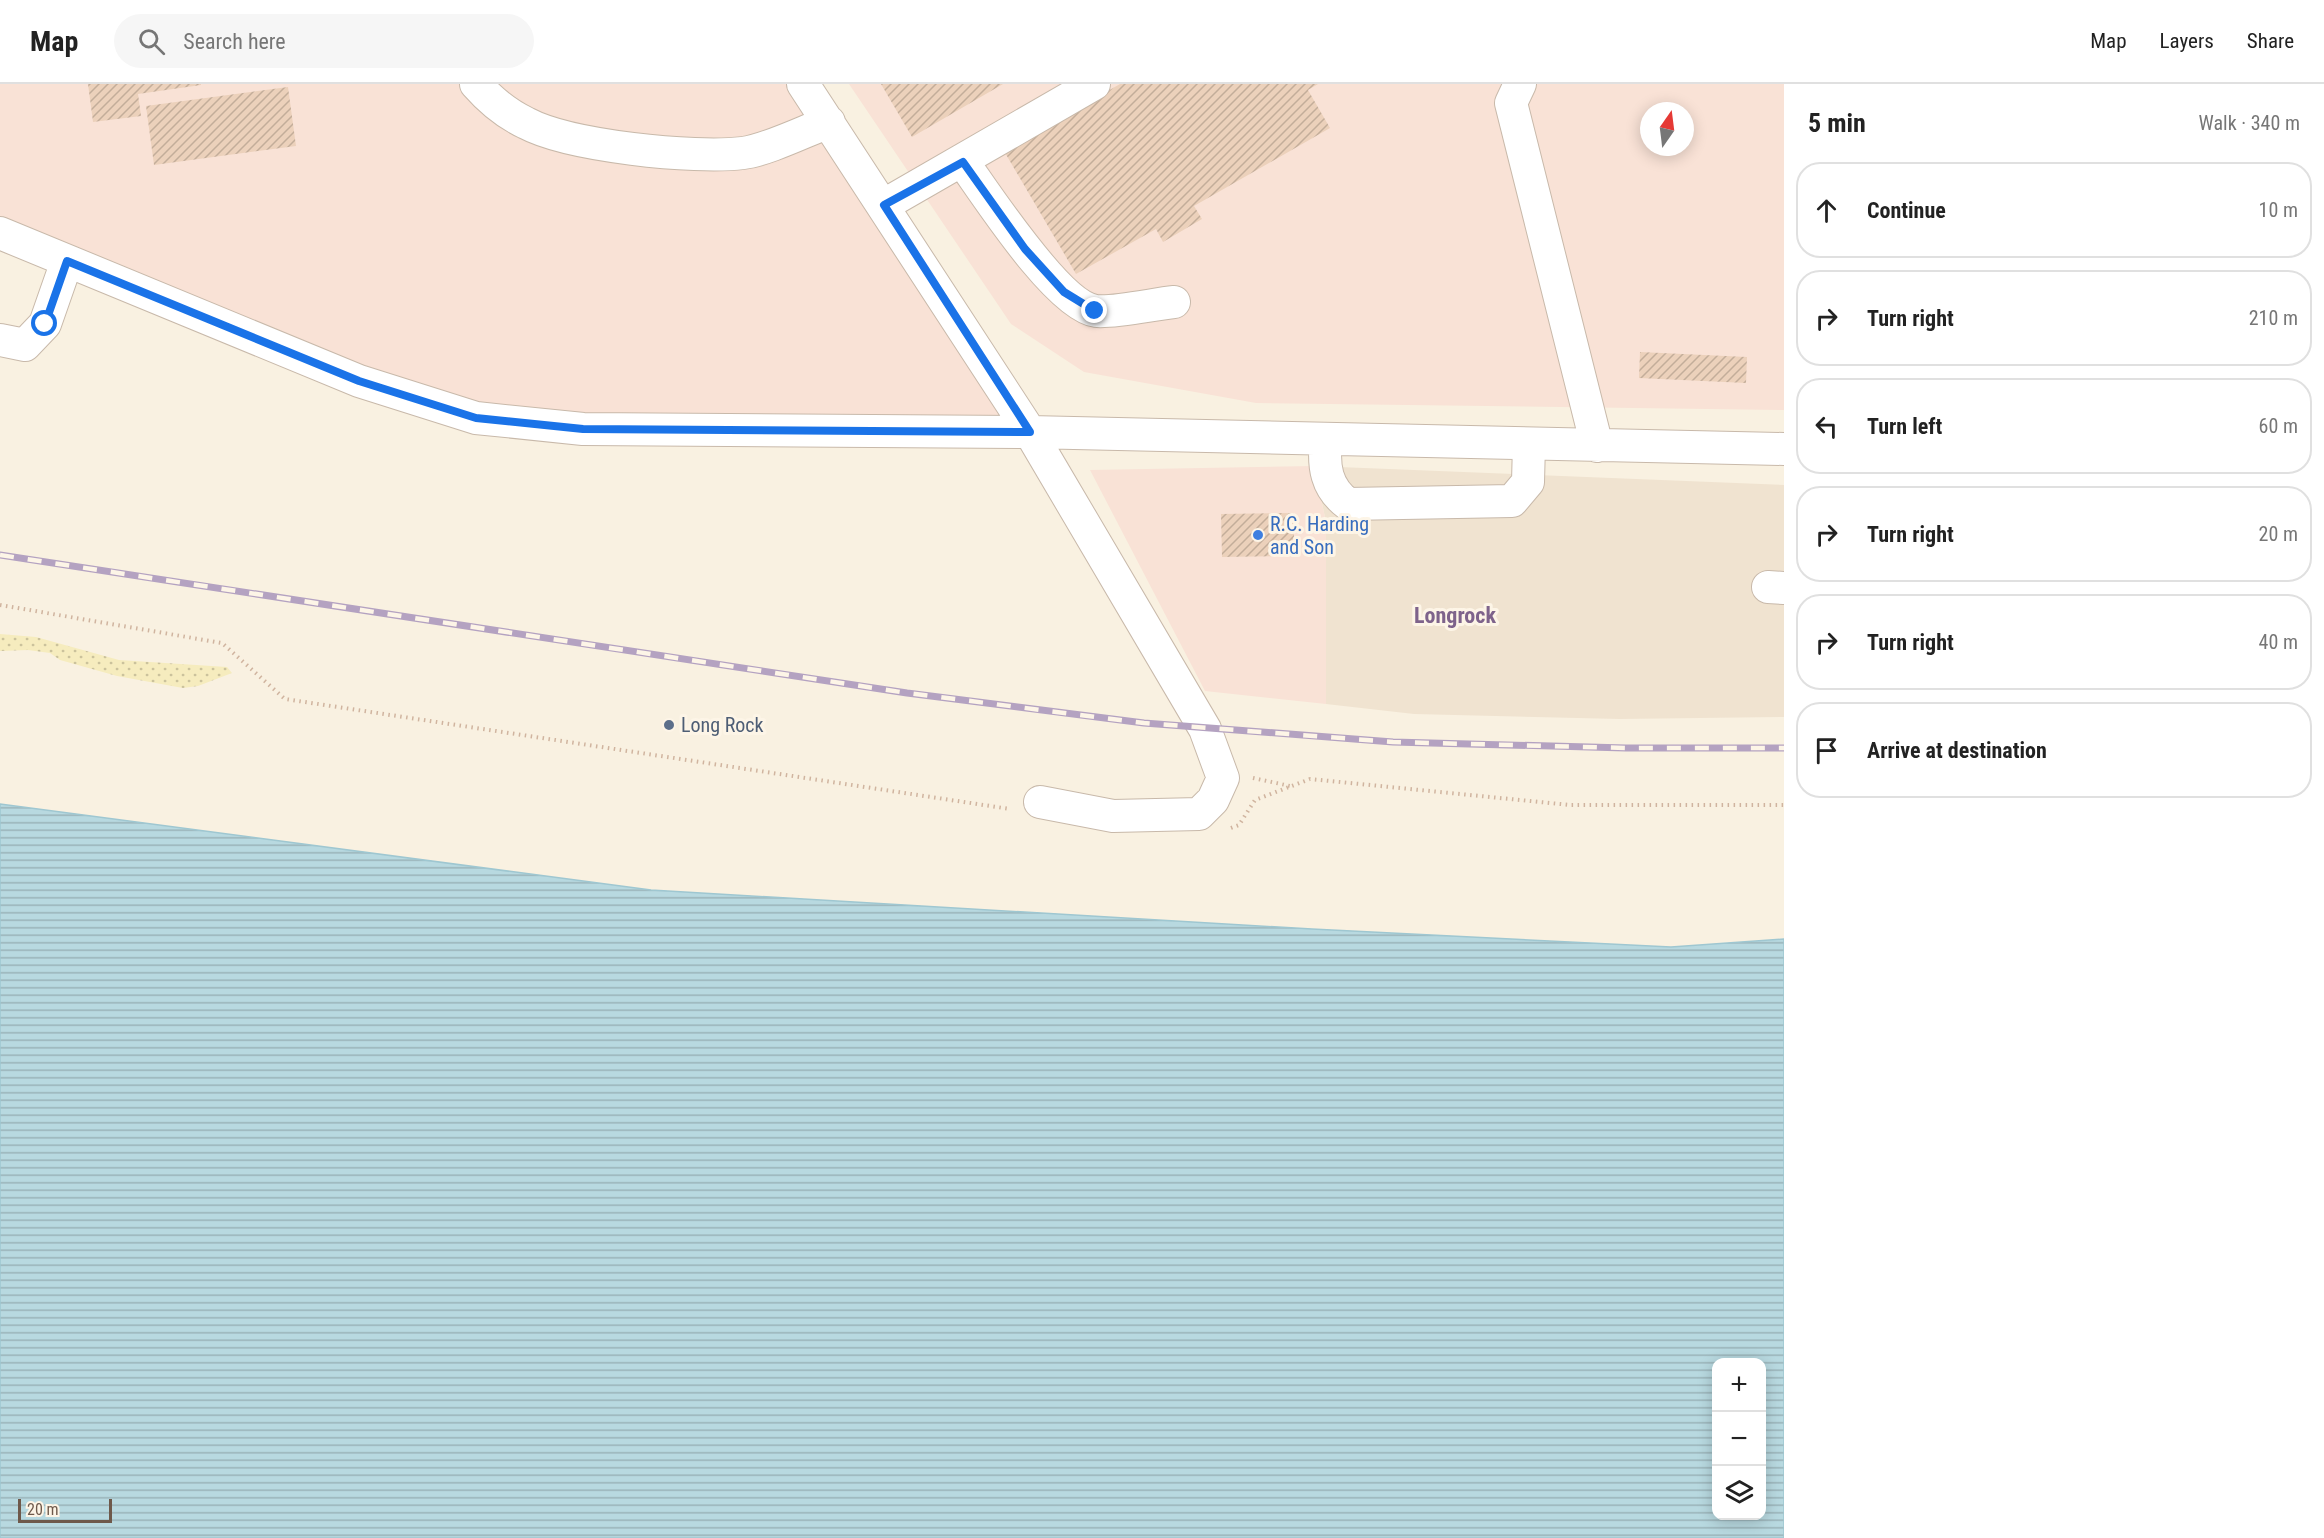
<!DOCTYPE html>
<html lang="en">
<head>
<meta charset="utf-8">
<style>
	body { margin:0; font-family:"Roboto Condensed",sans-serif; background:#f6f6f6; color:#222 }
	.controls { position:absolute; right:18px; bottom:18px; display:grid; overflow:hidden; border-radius:12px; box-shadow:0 3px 15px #0003 }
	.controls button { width:54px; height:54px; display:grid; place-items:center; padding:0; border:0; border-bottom:2px solid #e0e0e0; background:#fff; color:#222; font:30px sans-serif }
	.compass { position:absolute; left:1640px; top:18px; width:54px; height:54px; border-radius:50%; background:#fff; box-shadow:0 3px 15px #0003; rotate:14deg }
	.scale { position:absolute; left:18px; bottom:15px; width:94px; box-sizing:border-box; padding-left:6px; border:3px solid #6e594b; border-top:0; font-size:16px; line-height:21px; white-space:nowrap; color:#6e594b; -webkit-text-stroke:4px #fdf5e7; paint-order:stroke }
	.stop { position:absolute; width:18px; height:18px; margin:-14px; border:4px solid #1a73e8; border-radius:50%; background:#fff }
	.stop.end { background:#1a73e8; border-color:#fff; box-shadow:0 2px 6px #0008 }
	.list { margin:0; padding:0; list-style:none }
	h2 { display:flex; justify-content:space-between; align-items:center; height:78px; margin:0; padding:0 24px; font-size:26px }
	h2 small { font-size:20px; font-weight:400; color:#767676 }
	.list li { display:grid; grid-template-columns:39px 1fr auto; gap:18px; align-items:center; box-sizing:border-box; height:96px; margin:0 12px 12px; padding:0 12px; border:2px solid #e0e0e0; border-radius:24px }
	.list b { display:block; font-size:22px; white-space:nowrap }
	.list em { font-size:20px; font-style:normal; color:#767676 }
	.icon { flex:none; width:33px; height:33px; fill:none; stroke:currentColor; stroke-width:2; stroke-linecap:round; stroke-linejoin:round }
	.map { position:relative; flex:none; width:1784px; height:1454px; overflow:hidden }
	header { display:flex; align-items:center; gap:36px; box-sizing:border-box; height:84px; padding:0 30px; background:#fff; border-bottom:2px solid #e0e0e0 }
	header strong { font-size:28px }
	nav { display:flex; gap:33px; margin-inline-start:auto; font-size:21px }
	.search { width:420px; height:54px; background:#f6f6f6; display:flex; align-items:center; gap:15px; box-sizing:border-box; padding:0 21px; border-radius:33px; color:#767676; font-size:22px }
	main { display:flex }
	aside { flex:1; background:#fff }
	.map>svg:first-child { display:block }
</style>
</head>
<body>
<header>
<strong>Map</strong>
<div class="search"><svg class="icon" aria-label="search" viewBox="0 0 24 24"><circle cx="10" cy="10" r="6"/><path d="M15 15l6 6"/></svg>Search here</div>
<nav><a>Map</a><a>Layers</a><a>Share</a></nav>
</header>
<main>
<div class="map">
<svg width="1784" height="1454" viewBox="0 0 1784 1454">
	<defs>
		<pattern id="sand-dots" width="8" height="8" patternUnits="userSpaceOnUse" patternTransform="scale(1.5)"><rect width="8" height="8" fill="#f6ecbe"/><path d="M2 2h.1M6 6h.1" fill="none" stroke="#cbc29c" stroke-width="1.8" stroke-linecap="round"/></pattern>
		<pattern id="water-rules" width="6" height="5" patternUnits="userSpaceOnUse" patternTransform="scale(1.5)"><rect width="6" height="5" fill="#b8d9e0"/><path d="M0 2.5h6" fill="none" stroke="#9ab3b8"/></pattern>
		<pattern id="building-hatch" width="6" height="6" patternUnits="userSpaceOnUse" patternTransform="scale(1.5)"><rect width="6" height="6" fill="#ecd1bb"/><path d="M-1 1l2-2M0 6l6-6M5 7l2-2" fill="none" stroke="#c3ad9a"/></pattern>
	</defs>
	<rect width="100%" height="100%" fill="#f9f1e1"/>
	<!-- residential -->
	<path fill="#f0e3d0" d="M1314,382L1784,401V633L1620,635L1414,630L1326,620V438Z"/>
	<!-- commercial -->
	<path fill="#f9e2d6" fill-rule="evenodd" d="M0,0H803L1030,348L476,334L0,149Z
		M849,0H1784V326L1256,319L1084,288L1011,240ZM1649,27H1685V63H1649Z
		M1314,382L1326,438V620L1205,607L1090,386Z"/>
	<!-- sand -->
	<path fill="url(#sand-dots)" d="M0,550L36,553L119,576L227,583L232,589L198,602L183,604L117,592L60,576L50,569L28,566L0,567Z"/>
	<!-- water -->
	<path fill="url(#water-rules)" stroke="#9fc7d1" stroke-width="1.5" fill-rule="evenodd" d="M0,720L651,806L1312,845L1671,863L1784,855V1454H0ZM1716,1278H1762V1432H1716Z"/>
	<!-- building -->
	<path fill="url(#building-hatch)" d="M88,0H201V1L138,10L141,32L93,38Z
		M881,0H1003L912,53Z
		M1120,0H1318L1308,6L1330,44L1194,122L1202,135L1163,158L1156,145L1076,190L1004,67Z
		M288,3L296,62L154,81L146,22Z
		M1640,268L1747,273L1746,299L1639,294Z
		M1294,429V472L1222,473L1221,430Z"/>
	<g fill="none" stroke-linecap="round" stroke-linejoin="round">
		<defs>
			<path id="minor" d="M476,0C490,16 507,30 526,39C569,62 694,75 743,69C767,66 805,47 829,38
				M803,0L1030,348L1205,645L1223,694L1213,716L1199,730L1113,732L1040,718
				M1520,0L1511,19L1597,362
				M963,78C986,110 1058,222 1096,227C1114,229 1154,220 1174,218
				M884,121L1094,0
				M0,149L359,297L476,334L583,345L1030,348L1784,365
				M0,256L25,261L45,240L67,177
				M1326,356C1323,382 1326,404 1348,420L1512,417L1528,398L1529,360
				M1768,503L1784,504"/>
		</defs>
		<!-- minor casing -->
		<use href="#minor" stroke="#c8b9aa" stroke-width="34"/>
		<!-- path -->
		<path stroke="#d0b49f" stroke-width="4" stroke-dasharray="1.5 4.5" stroke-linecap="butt" d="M0,521L222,559L285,615L1010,725
			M1253,694L1290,702
			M1231,744L1239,741L1255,716L1310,695L1570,721H1784"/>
		<!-- minor -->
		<use href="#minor" stroke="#fff" stroke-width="32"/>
		<defs>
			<path id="rail" d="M0,471L907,609L1144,639L1393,658L1626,664H1784"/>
		</defs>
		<!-- rail casing -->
		<use href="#rail" stroke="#b4a2c1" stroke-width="7"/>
		<!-- rail -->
		<use href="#rail" stroke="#fdf5e7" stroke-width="4.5" stroke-dasharray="14" stroke-linecap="butt"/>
	</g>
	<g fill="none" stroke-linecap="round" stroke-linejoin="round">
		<!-- route -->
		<path stroke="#1a73e8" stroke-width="8" d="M45,240L67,177L359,297L476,334L583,345L1030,348L884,121L963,78L1025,165L1064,208L1095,227"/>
	</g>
	<!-- markers -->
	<circle fill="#3f7fe0" stroke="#fdf5e7" stroke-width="2" cx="1258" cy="451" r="6"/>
	<circle fill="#5c6f8a" stroke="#fdf5e7" stroke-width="2" cx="669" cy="641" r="6"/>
	<g text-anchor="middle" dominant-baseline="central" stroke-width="6" stroke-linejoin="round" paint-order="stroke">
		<!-- shop labels -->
		<g font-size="20" fill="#366cbe" stroke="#fdf5e7" text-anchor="start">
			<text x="1270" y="440">R.C. Harding<tspan x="1270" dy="23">and Son</tspan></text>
		</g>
		<!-- service labels -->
		<g font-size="20" fill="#4e5e75" stroke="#fdf5e7" text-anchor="start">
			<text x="681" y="641">Long Rock</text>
		</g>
		<!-- quarter labels -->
		<g font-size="22" font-weight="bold" fill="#7e638b" stroke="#fdf5e7">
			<text x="1455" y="531">Longrock</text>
		</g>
	</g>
</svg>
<div class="controls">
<button>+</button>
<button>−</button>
<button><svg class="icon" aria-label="layers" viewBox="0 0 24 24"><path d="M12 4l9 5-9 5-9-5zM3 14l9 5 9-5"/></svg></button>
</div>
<svg class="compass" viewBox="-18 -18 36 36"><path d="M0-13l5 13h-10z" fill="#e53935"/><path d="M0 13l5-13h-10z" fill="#767676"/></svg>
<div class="scale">20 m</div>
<div class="stop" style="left:45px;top:240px"></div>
<div class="stop end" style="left:1095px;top:227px"></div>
</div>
<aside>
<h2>5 min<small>Walk · 340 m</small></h2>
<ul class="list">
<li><svg class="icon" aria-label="ahead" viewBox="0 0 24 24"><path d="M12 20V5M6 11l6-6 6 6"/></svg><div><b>Continue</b></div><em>10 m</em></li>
<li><svg class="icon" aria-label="right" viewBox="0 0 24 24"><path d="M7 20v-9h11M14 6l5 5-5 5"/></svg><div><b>Turn right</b></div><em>210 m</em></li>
<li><svg class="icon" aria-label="left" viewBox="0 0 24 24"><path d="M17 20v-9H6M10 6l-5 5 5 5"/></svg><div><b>Turn left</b></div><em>60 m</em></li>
<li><svg class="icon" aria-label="right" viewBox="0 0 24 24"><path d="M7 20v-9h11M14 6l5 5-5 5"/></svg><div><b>Turn right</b></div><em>20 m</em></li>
<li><svg class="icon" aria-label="right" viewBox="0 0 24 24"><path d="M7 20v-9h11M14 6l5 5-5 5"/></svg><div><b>Turn right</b></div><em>40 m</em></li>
<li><svg class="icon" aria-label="arrive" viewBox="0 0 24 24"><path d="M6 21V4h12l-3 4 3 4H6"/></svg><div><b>Arrive at destination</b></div></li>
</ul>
</aside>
</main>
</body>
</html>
